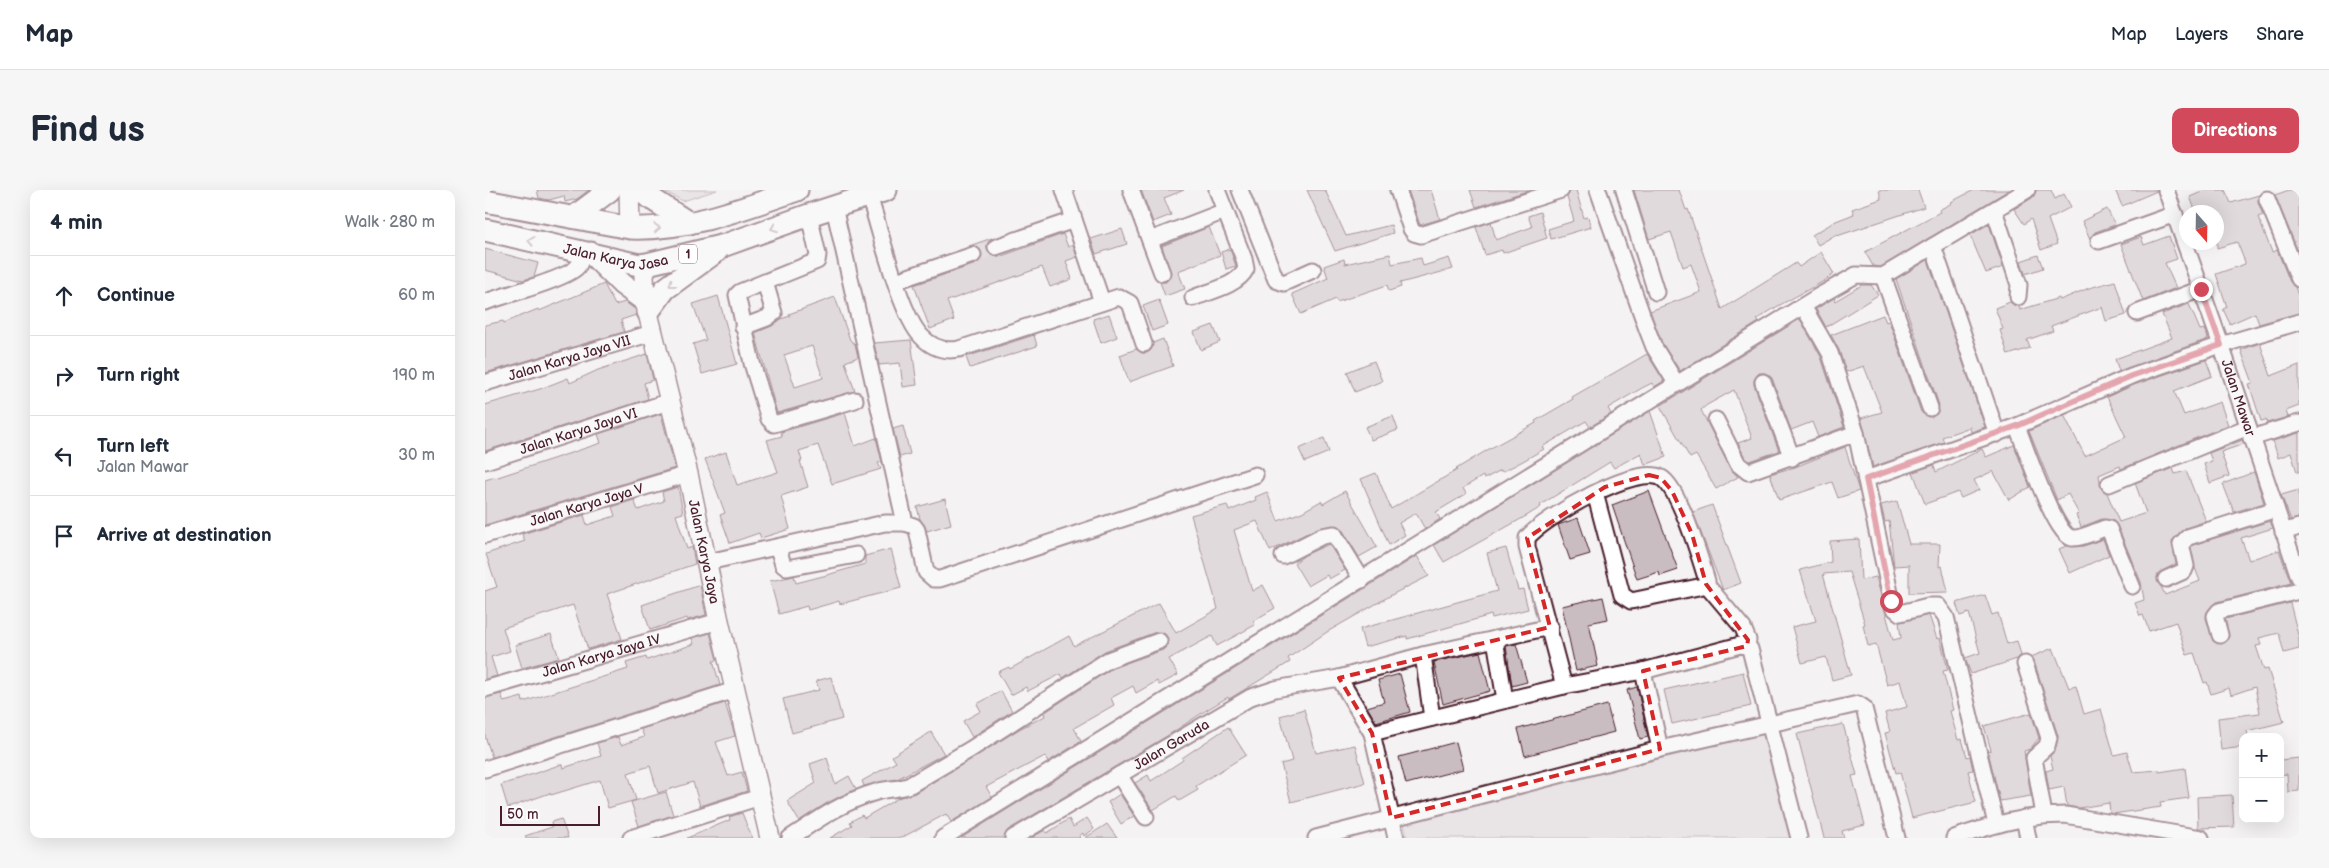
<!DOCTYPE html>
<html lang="en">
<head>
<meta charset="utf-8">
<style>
	body { margin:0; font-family:"Balsamiq Sans",sans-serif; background:#f6f6f7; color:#1f2937 }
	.controls { position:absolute; right:15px; bottom:15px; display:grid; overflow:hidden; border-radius:10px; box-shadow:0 5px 20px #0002 }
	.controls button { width:45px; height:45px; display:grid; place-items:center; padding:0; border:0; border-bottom:1px solid #e0e1e3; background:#fff; color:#1f2937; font:25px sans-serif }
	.compass { position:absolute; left:1694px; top:15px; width:45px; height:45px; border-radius:50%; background:#fff; box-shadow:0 5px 20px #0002; rotate:160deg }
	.scale { position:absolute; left:15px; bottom:12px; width:100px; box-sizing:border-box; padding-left:5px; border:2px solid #4a1f2b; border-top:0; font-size:14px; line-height:18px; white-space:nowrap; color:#4a1f2b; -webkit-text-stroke:4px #fff; paint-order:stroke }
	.stop { position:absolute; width:15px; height:15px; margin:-11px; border:4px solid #d1495b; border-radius:50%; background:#fff }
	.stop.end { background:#d1495b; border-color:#fff; box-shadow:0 1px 5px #0008 }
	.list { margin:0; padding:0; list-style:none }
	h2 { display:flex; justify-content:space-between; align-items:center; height:65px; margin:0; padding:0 20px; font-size:21px }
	h2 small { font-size:16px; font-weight:400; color:#747a83 }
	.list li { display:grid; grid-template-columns:32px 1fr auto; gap:15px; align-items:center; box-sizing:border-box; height:80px; padding:0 20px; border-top:1px solid #e0e1e3 }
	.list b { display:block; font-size:19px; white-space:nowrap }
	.list p { margin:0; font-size:16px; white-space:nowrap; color:#747a83 }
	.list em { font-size:16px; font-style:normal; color:#747a83 }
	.icon { flex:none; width:28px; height:28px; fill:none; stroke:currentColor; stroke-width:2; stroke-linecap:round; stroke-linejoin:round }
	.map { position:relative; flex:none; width:1814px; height:648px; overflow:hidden; border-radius:10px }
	header { display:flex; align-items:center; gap:30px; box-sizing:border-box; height:70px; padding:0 25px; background:#fff; border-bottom:1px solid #e0e1e3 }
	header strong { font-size:24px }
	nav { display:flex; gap:28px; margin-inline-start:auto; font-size:18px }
	.intro { display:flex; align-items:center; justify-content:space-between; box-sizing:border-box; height:120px; padding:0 30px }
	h1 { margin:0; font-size:35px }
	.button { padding:12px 22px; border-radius:10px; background:#d1495b; color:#fff; font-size:18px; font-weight:700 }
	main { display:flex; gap:30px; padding:0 30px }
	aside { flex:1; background:#fff; border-radius:10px; box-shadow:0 5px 20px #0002 }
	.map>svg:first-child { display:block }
</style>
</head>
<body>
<header>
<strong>Map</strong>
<nav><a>Map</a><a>Layers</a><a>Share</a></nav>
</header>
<div class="intro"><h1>Find us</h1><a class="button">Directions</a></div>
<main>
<aside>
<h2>4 min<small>Walk · 280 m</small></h2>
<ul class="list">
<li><svg class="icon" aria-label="ahead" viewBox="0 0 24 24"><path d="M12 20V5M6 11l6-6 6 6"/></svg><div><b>Continue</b></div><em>60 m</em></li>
<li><svg class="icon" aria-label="right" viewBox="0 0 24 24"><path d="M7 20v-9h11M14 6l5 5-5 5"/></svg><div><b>Turn right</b></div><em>190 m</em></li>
<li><svg class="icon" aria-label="left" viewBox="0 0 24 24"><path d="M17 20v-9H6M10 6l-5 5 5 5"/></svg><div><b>Turn left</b><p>Jalan Mawar</p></div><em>30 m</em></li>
<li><svg class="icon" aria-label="arrive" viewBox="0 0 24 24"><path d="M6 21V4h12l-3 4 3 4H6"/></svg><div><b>Arrive at destination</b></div></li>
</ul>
</aside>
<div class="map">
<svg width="1814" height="648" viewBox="0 0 1814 648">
	<rect width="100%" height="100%" fill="#f4f2f2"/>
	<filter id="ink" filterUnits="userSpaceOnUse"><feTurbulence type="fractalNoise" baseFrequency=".02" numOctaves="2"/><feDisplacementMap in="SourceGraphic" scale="10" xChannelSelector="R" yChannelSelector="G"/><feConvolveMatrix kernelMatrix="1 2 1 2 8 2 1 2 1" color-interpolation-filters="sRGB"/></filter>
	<g filter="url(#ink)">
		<!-- green -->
		<path fill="#dbd2d5" stroke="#927880" d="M177,0H232L198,11Z
			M1281,543L1306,648H922L918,631Z"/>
		<!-- building -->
		<path fill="#cabdc1" stroke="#4a1f2b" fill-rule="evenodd" d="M52,0H104L92,9L80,12L79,6L64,10L54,8Z
			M656,0H699L679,8L686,25L668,32Z
			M822,0H840L861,46L906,35L908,43L850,61Z
			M923,0H946L955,29L935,35Z
			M985,0H1042V1L991,17Z
			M1085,0H1091L1099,28L1103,27L1106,37L1066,49L1063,39L1089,31L1082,7Z
			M1149,0H1194L1201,20L1203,19L1237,119L1311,73L1314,77L1336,62L1349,84L1339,91L1293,116L1272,129L1274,132L1195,181L1177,153L1165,121L1216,102L1206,74L1198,77L1186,42L1164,49Z
			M1394,0H1433L1439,17L1352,46V44L1333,55L1327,45L1351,31L1369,24L1367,19L1396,9Z
			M1489,0H1524L1396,77L1388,76L1380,62L1455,22L1454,20L1467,13L1466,12Z
			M1551,0H1566L1570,9L1579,4L1586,17L1563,29L1572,54L1556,60L1546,29L1539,34L1529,19L1547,8Z
			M1630,0H1672V1L1637,16Z
			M1721,0H1740L1746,13L1774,5L1773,12L1778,25L1773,27L1787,62L1792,60L1805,92L1810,97L1814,108V123L1774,134L1770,123L1745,134L1738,119L1742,117L1731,84L1760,74V72L1752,52L1732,58V22H1711L1705,7Z
			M1804,0H1814V64L1790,5Z
			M1622,19L1630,35L1610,42L1605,49L1597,31Z
			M1055,22L1062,48L1018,63L1017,60L1000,65L991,37L1006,32L1011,50L1047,37L1043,26Z
			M1504,34L1518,77L1501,83L1485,45Z
			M724,37L735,65L693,81L700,99L680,106L675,92H681L686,84L677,56Z
			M637,39L642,54L611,64L606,49Z
			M578,44L583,57L588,55L592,67L581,71L587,89L565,97L557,77L462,111L469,130L445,139L429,95L491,74L497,67V62L490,56H484L507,48L502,55V60L505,64L514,67Z
			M1684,46L1692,69L1680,73L1691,98L1658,111L1636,54L1656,47L1659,55Z
			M0,59L53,73L49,87L38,90L0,80Z
			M745,59L751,76L741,79L736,62Z
			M905,64L907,74L936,68L938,76L964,68L968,79L915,93L916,97L904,101L902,95L852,112L851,109L816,124L807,104L843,88L839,76L859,69L860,74Z
			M1553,65L1558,78L1540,84L1536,71Z
			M1443,70L1500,237L1486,242L1485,237L1457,247L1459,252L1388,277L1376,228L1397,222L1379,176L1361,182L1354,160L1346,145L1398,125L1401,132L1404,131L1436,222L1443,227L1452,224L1454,215L1411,89Z
			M1630,91L1641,125L1621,131L1617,117L1566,136L1568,141L1542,150L1545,158L1523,165L1515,140L1518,139L1510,118L1525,112L1534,116L1535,120L1574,108L1575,110L1604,98Z
			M119,94L130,115L140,112L151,120V125L136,130L139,142L0,183V135L18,131L19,133L53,119L54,121Z
			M1377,95H1386L1393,105L1341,137L1331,119L1349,108L1350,111Z
			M233,106L252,174L217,184L208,154L221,150L208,114Z
			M350,107L365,150L370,154L373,167L360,172L370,201L292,223L270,143L287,136L296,129L305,126L304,124ZM327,156L338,188L310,197L299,165Z
			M674,110L683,135L667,141L658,116Z
			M1704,114L1715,140L1720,139L1723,149L1634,181L1630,169L1687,148L1677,124Z
			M624,124L632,147L616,153L608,129Z
			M1315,129L1336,167L1359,237L1333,247L1327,232L1306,240L1287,188L1280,183H1274L1269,190V195L1294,261L1265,271L1260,268L1253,253L1267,248L1249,200L1222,215L1216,220L1245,278L1253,287L1231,299L1211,265L1205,268L1175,216Z
			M728,135L735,152L716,160L709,142Z
			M549,145L552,156L485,178L481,167Z
			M678,149L688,176L644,192L635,165L651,159L657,163H662L666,160L668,153Z
			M426,150L432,195L418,197L415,173L394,175L389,153Z
			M1775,153L1786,186L1814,175V216L1801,221L1803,227L1782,233L1781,230L1776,231L1764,194L1768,193L1756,160Z
			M162,164L168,190L159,193L163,209L0,261V215L55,199L83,188L85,193L113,180Z
			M1162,164L1179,191L1169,197L1167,193L1157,198L1123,218L1126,224L1105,237L1101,231L1057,257L1059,259L1038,271L1017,282L1016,280L999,289L998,286L978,298L981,304L951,322L955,329L940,339L931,323L914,333L920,345L904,355L876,289L891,283L906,319L972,280L971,279L1004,259L1051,233L1050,231L1088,209L1087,207Z
			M1721,170L1727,186L1689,201L1699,225L1735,212L1743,235L1636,279L1635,276L1614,285L1616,298L1622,303L1634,332L1661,323L1650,293L1688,278L1690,284L1701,281L1721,331L1700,338L1687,351L1691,374L1673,383L1672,388L1680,405L1715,391L1710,378L1706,357L1708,355L1785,331L1788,338L1756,348L1764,370L1794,360L1806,393L1732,412L1723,420L1721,428L1728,451L1737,454L1744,447L1740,429L1805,413L1814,449V459L1799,463L1794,443L1774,448L1776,455L1771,456L1779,480L1783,479L1799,532L1762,541L1763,547H1758V557L1736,560L1733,528L1775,523L1770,497L1746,505L1744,498L1726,504L1722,492L1719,493L1709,463L1702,465L1691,432L1664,441L1658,425L1655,426L1650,413L1659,410L1656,392L1632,335L1627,330L1617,329L1596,337L1591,325L1594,324L1583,304L1572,310L1544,241L1579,225L1600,266L1641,247L1622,207L1649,195Z
			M889,171L897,191L870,202L862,182Z
			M1165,221L1181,267L1160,275L1156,263L1129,278L1125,272L1055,315L1056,317L1043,325L959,372L949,355Z
			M360,223L370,256L391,248L397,272L393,273L396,279L347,294L333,255L314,261L317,271H315L323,297L296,306L305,339L276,348L274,343L245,353L235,325L240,323L220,269L241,262L252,295L293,282L282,250L297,246L296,242Z
			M176,224L190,278L0,335V290L10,287V288L116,253L113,244Z
			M908,226L913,240L886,250L880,237Z
			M418,236L425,264L415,267L408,239Z
			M1814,243V282H1812L1806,263L1793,268L1788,251Z
			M839,248L844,262L820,272L814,259Z
			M1757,250L1759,254L1736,262L1744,286L1725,293L1719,274L1727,271L1724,263Z
			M1529,255L1545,297L1524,310L1508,281L1489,290L1494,300L1476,308L1473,302L1440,314L1428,282L1449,275L1451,282L1497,259L1501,267Z
			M1360,257L1374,301L1353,308L1347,292L1294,310L1285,284L1310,277Z
			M1769,282L1779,313L1749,322L1738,294Z
			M193,297L198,323L191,325L202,359L207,357L210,374L122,404L137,449L103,459L88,415L18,438L25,461L6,467L12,486L0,489V401L12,397L1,364L40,351L37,344L99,325L102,335L130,326L127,317L149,310L153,320L179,311L177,302Z
			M1814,300V328L1806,330L1796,305Z
			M860,301L892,357L874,367L857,339L847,335L833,338L785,361L772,331L749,340L767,401L778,395L790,418L768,431L770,435L732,456L727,446L684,469L693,485L674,495L672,491L651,503L648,496L626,508L629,515L589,538L596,551L563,572L560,566L501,597L507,607L466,632L461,624L416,648H345L367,635L365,632L377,625L379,628L415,607L430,603L536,538L560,526L559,523L627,478L678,460L681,457L683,448L680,444L671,442L620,461L578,488L576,484L543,501L541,497L526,505L513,482L524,477L525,479L584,446L589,456L674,413L691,443L733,419L706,325L742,315L744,321L771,310L770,307L782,302L793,331L817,322L836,311L838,314Z
			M1164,301L1193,380L1175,386L1174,382L1152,389L1127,315Z
			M460,309L466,334L442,341L435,329L432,317Z
			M1412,311L1424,354H1455L1454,377L1457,376L1463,402L1424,403V375L1409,376L1404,331L1400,332L1396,315Z
			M1227,315L1256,393L1238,400L1208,322Z
			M1093,328L1105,364L1085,370L1073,335Z
			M1374,349L1376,390L1391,387L1408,450L1416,448L1414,432L1444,425L1452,449L1455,448L1463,480L1458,481L1468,520L1465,521L1473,550L1477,549L1482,567L1485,566L1488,580L1483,581L1491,612L1427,628L1415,582L1411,583L1400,543L1405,542L1400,523L1422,517L1415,491L1402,495L1391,454L1383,456L1378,435L1380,434L1364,382L1338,384L1366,485L1347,490L1341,467L1317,473L1307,437L1331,431L1315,380L1346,372L1345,351Z
			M1618,349L1624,365L1585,383L1574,359L1581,356H1598Z
			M844,354L860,380L844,389L842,385L823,396L809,373L820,365Z
			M1021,358L1033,400L1038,399L1043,419L1007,428L1006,425L922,449V446L880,457L875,439L1012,401L1002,363Z
			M406,359L416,398L355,414L354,411L323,420L322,416L294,424L285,391L309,386L311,393L342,385L380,374V366Z
			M932,366L944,386L910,403L842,442L803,468L805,472L744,509L743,507L720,521L682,546L523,640L519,648H476Z
			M215,395L221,425L203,430L202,428L165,440L157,415Z
			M1500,405L1507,425L1513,423L1522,454L1532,451L1536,465L1532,469L1486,484L1480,468L1495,463L1484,423L1475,426L1471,413Z
			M1118,407L1123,429L1104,433L1113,476L1091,481L1077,416Z
			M225,443L232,470L228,471L235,495L7,567L0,546V508L16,504L19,512L37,507L38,512L143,479L141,473L161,467L162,470L209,454L207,448Z
			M66,444L74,468L37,478L30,455Z
			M1031,454L1042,492L1027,496L1021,456Z
			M1568,458L1584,498L1591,496L1599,524L1616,519L1629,565L1642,562L1648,582L1674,580V582L1700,578L1704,608L1675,612L1676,617L1628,624L1625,623L1624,613L1594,618L1582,616L1579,597L1564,600L1561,581L1568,579L1565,566L1571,558L1573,546L1549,471L1546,467Z
			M995,462L1005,501L958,514L949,472Z
			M1258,482L1266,516L1187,534L1179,500Z
			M915,484L925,522L891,532L882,517L899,512L893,490Z
			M346,487L357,529L307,543L298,509L334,500L331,491Z
			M1152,497L1163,547L1155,549L1142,500Z
			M516,501L527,521L487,547L478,531L496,521L492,514Z
			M240,513L250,546L231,552L243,586L257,582L262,601L215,616L208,592L173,603L165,576L143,583L151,610L123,618L115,590L66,605L65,603L23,618L16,595L77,574L78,578L116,566L112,553L133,547L136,555L159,547L156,539Z
			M1122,515L1129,542L1040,566L1033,539Z
			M819,519L831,563L870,555L880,593L806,612L796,574L807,571L795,526Z
			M1546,523L1554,548L1545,559L1539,561L1546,606L1515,611L1503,561L1506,560L1499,536Z
			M1358,534L1372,585L1367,586L1380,635L1357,641L1359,648H1339L1312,544Z
			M743,537L761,565L711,596L713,600L694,611L691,606L668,620L650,593L663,585L666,591L698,570L697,568Z
			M446,542L459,564L412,589L379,596L377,591L411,572L407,566Z
			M971,552L978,579L921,594L914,567Z
			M342,568L350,594L364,586L371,599L342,613L314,631L302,611L331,593L325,574Z
			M1814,568V601L1803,602L1802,584L1795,585V570Z
			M181,602L188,625L154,636L146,612Z
			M635,604L649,626L636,634L623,612Z
			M1747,605L1749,637L1713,638L1712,607Z
			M257,623L267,648H202L245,630L244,627Z
			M602,628L609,639L599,646L598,643L594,646L595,648H546L560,640L562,643L584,629L588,637Z
			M76,629L83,648H41L40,646L67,637L66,632Z
			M622,634L632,648H600Z"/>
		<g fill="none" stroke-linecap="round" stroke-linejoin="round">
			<!-- minor-tunnel -->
			<path stroke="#d2c8ca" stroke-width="15" stroke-dasharray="15 8" stroke-linecap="butt" d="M488,65L511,57"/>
			<defs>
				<g id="minor">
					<path d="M579,0L617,112"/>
					<path d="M646,0L677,83"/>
					<path d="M755,0L791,90L799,93L828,80"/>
					<path d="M913,0L926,39L929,43L936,45L1076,0"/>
					<path d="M1113,0L1162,139L1169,157L1191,193"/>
					<path d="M1139,0L1171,102"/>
					<path id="s1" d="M1681,0L1736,155L1814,387"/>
					<path d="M384,6C395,39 415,124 436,146C447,158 459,162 474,159L634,107L645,113L659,154"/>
					<path d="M1782,9L1814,89"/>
					<path d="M349,17L420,333"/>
					<path d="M1509,20L1534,95L1533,107"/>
					<path d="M324,25L333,65L332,71L255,102L252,105L267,173L284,229L289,234L370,210"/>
					<path d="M665,50L740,21"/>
					<path d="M1614,51L1690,24"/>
					<path d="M1448,56L1512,244"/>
					<path d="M511,57L589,30"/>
					<path d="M1398,86L1445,218"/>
					<path d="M411,91L488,65"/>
					<path d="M708,108C725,101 752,96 761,79L759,69L732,0"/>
					<path d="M0,112C17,106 85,88 93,76C96,73 96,66 98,61"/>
					<path d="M1318,116L1345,163L1371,243L1408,417L1415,423L1443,416H1453L1461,427L1511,634"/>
					<path d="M1652,123L1716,99"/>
					<path d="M258,137L282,128L289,123L280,92"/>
					<path d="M1278,192L1307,268"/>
					<path id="s2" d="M0,193L167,143"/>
					<path d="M1231,230L1253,274L1263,282L1371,243"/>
					<path d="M1532,236C1539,254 1570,345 1587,348C1597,349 1611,341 1620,338L1624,339L1647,396"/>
					<path d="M1766,248L1814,233"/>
					<path id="s3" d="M0,271L186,211"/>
					<path d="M1381,289L1532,236L1646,186L1736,155L1814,132"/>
					<path d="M1624,294L1763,237"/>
					<path d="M1798,342L1814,337"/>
					<path id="s4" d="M0,345L203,284"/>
					<path d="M293,357L298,375L302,378L371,365"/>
					<path d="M798,366L837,346L849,344L877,390"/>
					<path d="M223,372L400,333H420L429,336L432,340L441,382L449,389H455L770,285"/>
					<path d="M1681,389L1699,381L1701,376L1696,354L1703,347L1791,319"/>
					<path d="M1221,394L1258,438L1263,450L1262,456"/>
					<path d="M1735,445L1730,426L1734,421L1814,401"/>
					<path d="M1010,449L1020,510"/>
					<path d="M938,465L947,528"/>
					<path d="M1540,474L1564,548L1562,556L1549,568L1559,625"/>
					<path d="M1158,481L1175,559"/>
					<path d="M854,488L887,543"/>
					<path d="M1079,496L1042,357V348C1058,328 1155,271 1178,289C1196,303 1215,368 1222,391L1218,396L1146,411L1137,405L1110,303"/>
					<path id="s5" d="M0,499L234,431"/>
					<path d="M0,579L250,500"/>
					<path d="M634,585L661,627"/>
					<path d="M1539,628L1543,648"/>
					<path d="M146,648L275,607"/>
					<path d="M305,648C332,630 359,611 391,602C402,598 414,600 425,595L486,559L623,470L674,451"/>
					<path d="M458,648L1334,106L1371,85L1398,86L1542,0"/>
					<path id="s6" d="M528,648L766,507L790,499L854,488L938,465L1065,437"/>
					<path d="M831,648L1175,559L1373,514L1379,518L1412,648"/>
					<path d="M911,648L887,543L1079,496L1158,481L1255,455L1262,456L1265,459L1314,648"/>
					<path d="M1469,648C1508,635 1539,625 1580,625L1716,648"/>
				</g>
				<g id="major">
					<path d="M144,0L145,38"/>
					<path id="s7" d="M162,74L159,86L160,111L203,284L234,431L285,648"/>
				</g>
				<g id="highway">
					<path d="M153,0L204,33"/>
					<path d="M0,11L145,38C203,40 257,19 312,0"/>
					<path d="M89,27L125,0"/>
					<path id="s8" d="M0,40L154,75L162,74L240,55L324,25L401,0"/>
					<path d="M106,63L137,94L160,111"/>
					<path d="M163,122L180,99L232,61"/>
				</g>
			</defs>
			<!-- minor casing -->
			<use href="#minor" stroke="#4a1f2b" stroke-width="19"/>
			<!-- major casing -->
			<use href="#major" stroke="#4a1f2b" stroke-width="22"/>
			<!-- highway casing -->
			<use href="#highway" stroke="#4a1f2b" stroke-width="25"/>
			<!-- minor -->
			<use href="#minor" stroke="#fff" stroke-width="15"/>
			<!-- major -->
			<use href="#major" stroke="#fff" stroke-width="19"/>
			<!-- highway -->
			<use href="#highway" stroke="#fff" stroke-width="21"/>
		</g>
		<!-- one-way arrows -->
		<defs><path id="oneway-chevron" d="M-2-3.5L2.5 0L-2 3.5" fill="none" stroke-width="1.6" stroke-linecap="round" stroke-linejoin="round" transform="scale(1.25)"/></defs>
		<g stroke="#ae9aa0">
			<use href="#oneway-chevron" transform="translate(172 38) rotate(-3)"/>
			<use href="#oneway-chevron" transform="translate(289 38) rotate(159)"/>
			<use href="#oneway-chevron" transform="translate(46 51) rotate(-169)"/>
			<use href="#oneway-chevron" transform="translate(187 94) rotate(143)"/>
		</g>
	</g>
	<g fill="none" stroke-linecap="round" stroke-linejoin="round" filter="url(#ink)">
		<!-- route -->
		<path stroke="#d1495b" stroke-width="6" d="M1406,411L1381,289L1532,236L1646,186L1736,155L1716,99"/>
	</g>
	<!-- marked area -->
	<path d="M0 0H1814V648H0ZM1164,285L1176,288L1187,301L1207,344L1221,394L1263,450L1262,456L1158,481L1175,559L906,628L887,543L854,488L1065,437L1042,348L1120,297Z" fill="#f4f2f2" fill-opacity=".55" fill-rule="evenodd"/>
	<path fill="none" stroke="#d62828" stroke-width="4" stroke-dasharray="10 6" stroke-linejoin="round" d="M1164,285L1176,288L1187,301L1207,344L1221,394L1263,450L1262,456L1158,481L1175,559L906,628L887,543L854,488L1065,437L1042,348L1120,297Z"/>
	<g text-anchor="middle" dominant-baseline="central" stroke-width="4" stroke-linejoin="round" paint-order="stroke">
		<!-- shield labels -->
		<rect fill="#fff" stroke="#80626b" stroke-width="1" x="194" y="54.5" width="18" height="19" rx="4"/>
		<g font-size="12" font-weight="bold" fill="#4a1f2b">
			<text x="203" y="64">1</text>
		</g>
		<!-- street labels -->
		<g font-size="14" fill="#4a1f2b" stroke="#fff">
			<text stroke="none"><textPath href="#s8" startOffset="134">Jalan Karya Jasa</textPath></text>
			<text stroke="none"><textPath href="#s2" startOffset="88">Jalan Karya Jaya VII</textPath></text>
			<text stroke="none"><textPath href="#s1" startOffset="220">Jalan Mawar</textPath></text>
			<text stroke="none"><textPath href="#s3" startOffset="98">Jalan Karya Jaya VI</textPath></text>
			<text stroke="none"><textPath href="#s4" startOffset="106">Jalan Karya Jaya V</textPath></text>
			<text stroke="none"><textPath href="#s7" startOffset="295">Jalan Karya Jaya</textPath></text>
			<text stroke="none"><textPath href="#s5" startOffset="121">Jalan Karya Jaya IV</textPath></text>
			<text stroke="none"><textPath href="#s6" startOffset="184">Jalan Garuda</textPath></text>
		</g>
	</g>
</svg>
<div class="controls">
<button>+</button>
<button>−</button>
</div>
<svg class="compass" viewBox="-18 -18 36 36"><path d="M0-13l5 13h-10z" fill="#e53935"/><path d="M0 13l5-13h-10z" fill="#747a83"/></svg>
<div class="scale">50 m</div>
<div class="stop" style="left:1406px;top:411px"></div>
<div class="stop end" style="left:1716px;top:99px"></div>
</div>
</main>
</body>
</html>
